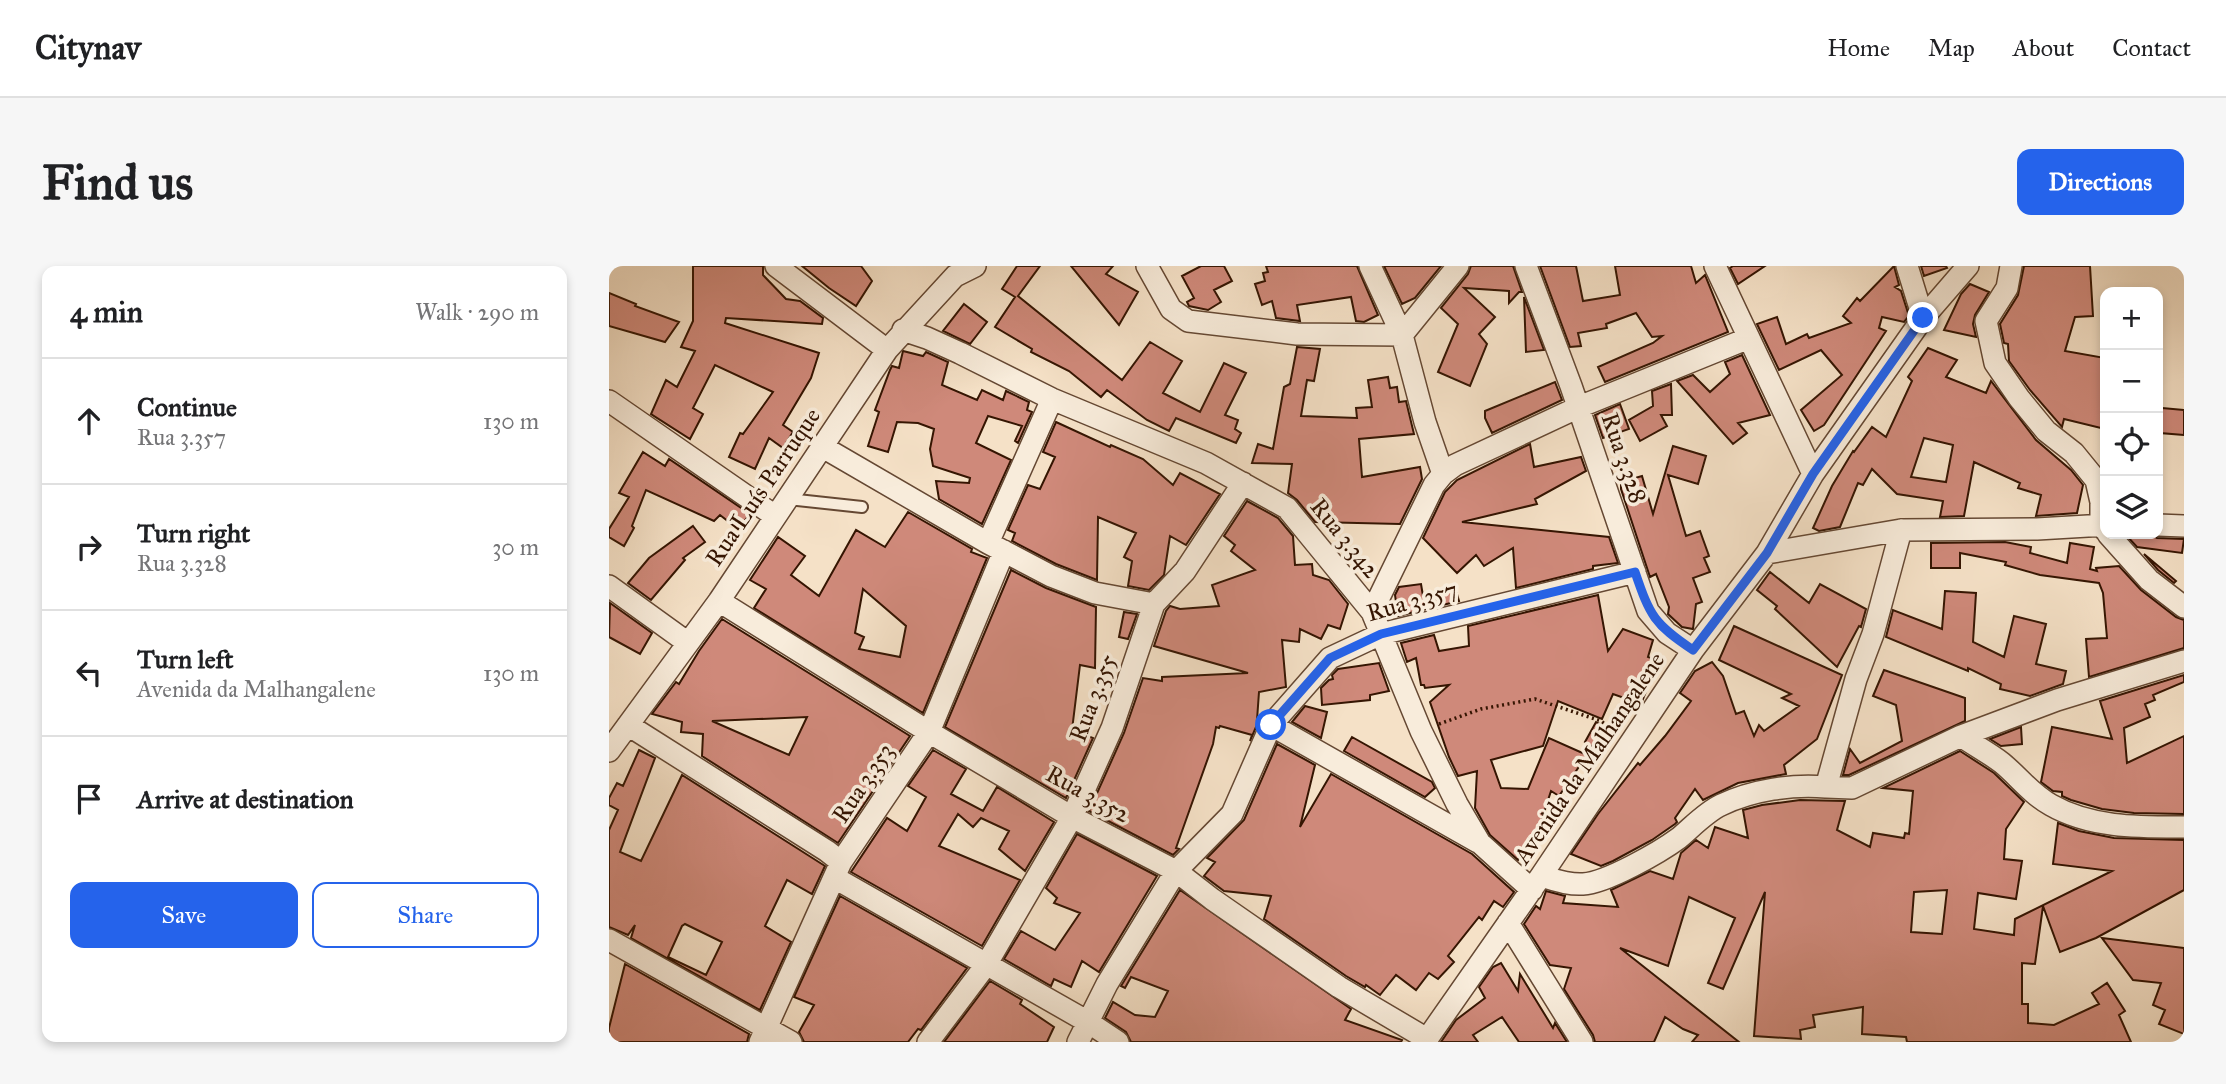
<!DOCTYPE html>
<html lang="en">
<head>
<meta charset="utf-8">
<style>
	body { margin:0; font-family:"IM FELL Great Primer",serif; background:#f6f6f6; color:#202124 }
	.controls { position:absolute; right:21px; top:21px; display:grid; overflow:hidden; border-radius:14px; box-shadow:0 4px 10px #0003 }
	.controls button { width:63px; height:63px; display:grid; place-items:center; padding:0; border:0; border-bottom:2px solid #e0e0e0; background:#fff; color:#202124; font:35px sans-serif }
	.stop { position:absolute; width:21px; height:21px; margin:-16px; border:5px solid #2563eb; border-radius:50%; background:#fff }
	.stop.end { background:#2563eb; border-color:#fff; box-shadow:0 2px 7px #0008 }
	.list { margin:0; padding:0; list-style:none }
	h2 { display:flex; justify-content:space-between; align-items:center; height:91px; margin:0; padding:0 28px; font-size:30px }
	h2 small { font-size:23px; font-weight:400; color:#757577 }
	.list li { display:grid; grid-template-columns:46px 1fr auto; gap:21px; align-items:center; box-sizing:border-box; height:126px; padding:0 28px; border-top:2px solid #e0e0e0 }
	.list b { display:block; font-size:26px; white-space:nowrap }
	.list p { margin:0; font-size:23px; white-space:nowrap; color:#757577 }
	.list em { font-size:23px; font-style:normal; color:#757577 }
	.actions { display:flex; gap:14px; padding:21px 28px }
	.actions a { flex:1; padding:16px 0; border:2px solid #2563eb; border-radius:14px; text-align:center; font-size:24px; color:#2563eb }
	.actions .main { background:#2563eb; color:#fff }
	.icon { flex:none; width:38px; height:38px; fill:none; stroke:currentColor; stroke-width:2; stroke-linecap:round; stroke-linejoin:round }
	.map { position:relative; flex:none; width:1575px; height:776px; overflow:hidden; border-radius:14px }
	header { display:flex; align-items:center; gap:42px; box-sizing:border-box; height:98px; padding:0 35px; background:#fff; border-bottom:2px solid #e0e0e0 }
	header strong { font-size:33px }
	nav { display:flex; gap:38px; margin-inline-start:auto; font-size:24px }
	.intro { display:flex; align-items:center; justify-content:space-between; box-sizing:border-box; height:168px; padding:0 42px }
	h1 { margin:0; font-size:49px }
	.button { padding:18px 32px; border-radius:14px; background:#2563eb; color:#fff; font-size:24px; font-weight:700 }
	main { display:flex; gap:42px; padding:0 42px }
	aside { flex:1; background:#fff; border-radius:14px; box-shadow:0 4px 10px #0003 }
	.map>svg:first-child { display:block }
</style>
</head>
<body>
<header>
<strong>Citynav</strong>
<nav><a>Home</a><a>Map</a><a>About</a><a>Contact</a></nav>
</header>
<div class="intro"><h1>Find us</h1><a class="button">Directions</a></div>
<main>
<aside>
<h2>4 min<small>Walk · 290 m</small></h2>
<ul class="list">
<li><svg class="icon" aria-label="ahead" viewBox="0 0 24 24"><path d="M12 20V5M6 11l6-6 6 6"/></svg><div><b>Continue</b><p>Rua 3.357</p></div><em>130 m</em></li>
<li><svg class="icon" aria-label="right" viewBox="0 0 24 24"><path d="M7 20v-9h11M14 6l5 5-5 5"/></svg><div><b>Turn right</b><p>Rua 3.328</p></div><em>30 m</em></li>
<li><svg class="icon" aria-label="left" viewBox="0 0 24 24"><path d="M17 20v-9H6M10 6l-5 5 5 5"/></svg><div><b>Turn left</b><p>Avenida da Malhangalene</p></div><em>130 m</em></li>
<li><svg class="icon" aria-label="arrive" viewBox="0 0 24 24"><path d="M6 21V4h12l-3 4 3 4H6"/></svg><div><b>Arrive at destination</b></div></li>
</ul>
<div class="actions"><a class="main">Save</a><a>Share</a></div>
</aside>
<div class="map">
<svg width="1575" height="776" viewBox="0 0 1575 776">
	<rect width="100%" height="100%" fill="#f5e1c7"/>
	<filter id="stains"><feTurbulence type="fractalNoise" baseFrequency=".00286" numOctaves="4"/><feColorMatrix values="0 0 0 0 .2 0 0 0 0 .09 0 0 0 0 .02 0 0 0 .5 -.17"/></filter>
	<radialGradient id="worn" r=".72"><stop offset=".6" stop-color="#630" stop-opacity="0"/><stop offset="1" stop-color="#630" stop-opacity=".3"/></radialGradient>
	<!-- building -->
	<path fill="#cf897a" stroke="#351502" stroke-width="2" fill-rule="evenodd" d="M84,0H154V9L177,33L191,35L214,52L213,58L117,52L116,57L210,87L202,112L174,159L184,166L174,182L160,172L146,203L120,191L131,167L134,168L164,126L106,99L84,142L94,148L81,173L42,148L57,114L68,121L86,85L72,81L84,55Z
		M193,0H252L263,15L247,40L220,22Z
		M408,0H431L409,30L513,114L541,76L573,95L554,127L591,146L615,97L637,107L616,149L629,154L626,163L632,167L627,177L567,152L560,165L538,154L498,124L492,131L460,105L422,86L423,83L386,61L406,31L393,23Z
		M462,0H504L497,8L529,26L510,59Z
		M592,0H615L623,15L605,24L612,36L599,44L580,40L578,36L585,32L573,10Z
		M657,0H748L769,49L755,56L747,55L742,31L688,39L691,55L667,52L663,35L653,39L646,18L656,15L654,7L659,6Z
		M775,0H832L806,32L793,38Z
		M862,0H904L913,26H910L900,37V25L855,22L886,51L870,68L878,78L861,120L829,106L849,58L832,42L859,8Z
		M931,0H967L974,35L1011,29L1006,0H1082L1087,17L1096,9L1119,66L996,116L989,101L1044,77L1053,70L1043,71L1027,47L997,58L998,62L969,67L972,80L961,81Z
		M1124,0H1156L1129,18L1121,2Z
		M1285,0L1290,19L1286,21L1292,25L1300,50L1295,56L1273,51L1270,62L1277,65L1215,159L1205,165L1192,144L1233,109L1212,84L1170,104L1148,58L1168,51L1177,78L1198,68L1200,72L1242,57L1234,50L1248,32L1251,35Z
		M1312,0H1337L1338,2L1315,10Z
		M1415,0H1481L1484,50L1466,51L1456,85L1496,92V163L1455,153L1453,161L1421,124L1400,95L1399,78L1395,77L1391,58L1409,29Z
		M1361,18L1380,26L1366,49L1364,58L1367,71L1335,64L1352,28Z
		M0,27L27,38L26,40L70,56L56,76L0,60Z
		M915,31L935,84L917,86Z
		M355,38L378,56L361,78L334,65Z
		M688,81L711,83L705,115L698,114L692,150L748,152L747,142L763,141L759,114L779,111L781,122L788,121L790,136L797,135L805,168L750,173L753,211L811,201L813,213L791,258L706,256L688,234L679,227L683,198L643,197L649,178L664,183L675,121L681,118Z
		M1319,82L1348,94L1337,111L1377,127L1382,115L1427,174L1462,204L1474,219L1468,247L1427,250L1432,229L1409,222L1411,217L1365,196L1355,250L1331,251L1334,235L1288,228L1263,203L1254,219L1249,217L1231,261L1210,265L1204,262L1223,220L1244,185L1245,186L1263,161L1277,171L1303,115L1299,111ZM1315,172L1344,179L1337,216L1302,211Z
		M294,85L314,90L317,86L339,96L333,119L368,134L373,124L394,134L397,125L420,136L418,144L423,146L409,177L406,175L413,160L379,150L367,177L402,194L373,258L330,233L327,215L360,217L361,212L324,200L321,183L325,163L309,157L288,156L279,186L259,180L270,146L266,144L281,104L283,100L290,102Z
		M1133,89L1161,149L1129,157L1138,167L1124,178L1068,115L1084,109L1101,126L1121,108L1116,96Z
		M946,116L953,134L883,167L876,152V145Z
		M1062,118L1063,149H1052L1058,160L1031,175L1020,154L1044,140L1043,125Z
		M1011,138L1020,163L994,172L986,149Z
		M1553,142L1575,144V169L1551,167Z
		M447,156L501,181L502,179L534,193L564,219L571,207L611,228L577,279L561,270L555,309L540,324L519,320L523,295L515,291L527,267L489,251L488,314L447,298L403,275L406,267L399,264L419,219L431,223L446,191L434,186Z
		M921,178L925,201L972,191L977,205L926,233L928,238L853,256L1000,271L1009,297L984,300V303L907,322L904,282L875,300L867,289L848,307L814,272L836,226L848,214Z
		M1064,180L1097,190L1089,218L1059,209L1077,270L1091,265L1100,290L1095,292L1101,306L1084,312L1093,336L1087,338L1084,363L1073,361L1059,348L1060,341L1047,308L1041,311L1012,223V216L1033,210L1044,248Z
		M34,186L56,200L60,193L141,248L129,263L111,249L105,255L37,224L23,260L25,262L15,280L0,271V263L20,231L10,227Z
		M638,235L669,252L684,270L686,299L703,298L704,309L720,314L739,338L731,363L719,359L712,373L691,363L690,376L673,374L677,421L650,426L648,454H650L641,475L643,469L611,460L610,462L607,461L604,478L567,582L570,583L564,589L480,545L515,467L534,412L553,415V411L639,407L545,380L557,345L561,340L571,343L610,340L603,319L646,304L622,285L626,279L615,270Z
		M299,246L363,283L362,286L378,292L314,447L145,342L157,323L141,314L169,271L196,290L182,309L210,330L247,264L276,281ZM254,323L297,360L291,391L250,383L255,371L246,367Z
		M84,260L96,276L74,292L76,294L42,334L19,317L40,292Z
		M1516,268H1540L1548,272L1575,273L1573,287L1528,281Z
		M1396,276L1422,281L1421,287L1458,297L1461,277L1485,281L1481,303L1488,305L1487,302L1510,300L1532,324L1567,351L1575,354V382L1480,411L1477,373L1498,372L1494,327L1490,317L1431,309L1396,299L1397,296L1351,287V302H1322V277Z
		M1535,288L1567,315L1565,317L1549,304Z
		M402,304L437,322L487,341L486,402L471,399L463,464L484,472L457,532L336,461Z
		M1161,306L1200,337L1211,318L1257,343L1252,361L1250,360L1228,401L1166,343L1168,340L1148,324Z
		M812,318L814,330L846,321L850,335L789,350L786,329L790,321Z
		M1336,325L1367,327L1364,376L1395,391L1405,350L1437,358L1427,398L1457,405L1454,418L1421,430L1391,423L1392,418L1359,402V405L1277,371L1284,344L1333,363Z
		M989,329L999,385L1014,363L1044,374L1039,391L1049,395L1032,438L1004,428L993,453L949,435L934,480L882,494L892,522L919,523L940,472L978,489L950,530L942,525L928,568L909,594L881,569L866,542L868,505L849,510L840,491L821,436L840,419L816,422L815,419H812L807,392L798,396L792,377L825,369L830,385L860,380L859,360Z
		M1,337L43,367L31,388L0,371Z
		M515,346L528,348L519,373L510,371Z
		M113,353L301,470L229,577L93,490L94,468L72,466L73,456L43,448L67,416L70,418L90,385ZM198,451L180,489L103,455Z
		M1125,360L1233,409L1208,473L1175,499L1177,508L1129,517L1094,534L1086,523L1066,552L1068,556L1066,558L1043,574L1004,595L992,600L962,588L989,548L1029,497L1031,499L1056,470L1082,435L1071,427L1086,405L1103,396L1114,410L1127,448L1135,445L1145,470L1150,459L1155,465L1190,440L1173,432L1182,428L1110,394Z
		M770,397L780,425L761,429V434L713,439L712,422L720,414L724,413L723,409L729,403Z
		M1275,404L1356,432V455L1240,509H1234L1241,483L1251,497L1293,475L1287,439L1264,430Z
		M1575,409V416L1544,429L1546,434L1536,438L1541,451L1515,462L1518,497L1575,470V548L1525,547L1493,543L1462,534L1453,530V526L1444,525L1432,516L1443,461L1503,473L1491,435Z
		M696,440L718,446L712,472L683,456Z
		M987,456L1005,466L993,486L976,476Z
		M1412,461L1413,478L1392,480L1381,473Z
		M743,471L823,516L826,522L816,531L735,485Z
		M668,478L706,499L691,561L722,508L863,588L905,626L894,641L885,635L873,654L870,651L839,690L845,696L829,713L820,707L807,724L787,709L771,729L757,719L756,721L737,710L655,653L662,630L615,625L595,610L606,596L598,592L635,554Z
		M30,484L46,492L11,586L32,595L73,509L216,600L203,628L178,614L156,660L182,676L151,744L22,672L26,659L19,669L0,661V564L9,544L0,539V532L8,517L14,520ZM76,658L113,676L97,709L59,691L73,660Z
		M324,484L357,503L342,528L374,545L388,521L445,556L416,605L390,583L400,565L372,552L364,561L349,548L330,580L411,614L373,680L242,606L278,552L298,565L317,531L299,520Z
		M1351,485L1385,507L1415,536L1397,563L1395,593L1413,595L1407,633L1369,627L1365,663L1405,669L1406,653L1503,605L1444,598L1449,557L1470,565L1505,572L1575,574V624L1487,672L1451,686L1434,640L1426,698L1413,697V738H1419V757L1445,759L1490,738L1483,727L1498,717L1516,745L1510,749L1522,776H1298L1297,771L1253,768L1254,741L1204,749L1206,761L1191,764L1192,773L1145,770L1156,626L1114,723L1099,717L1126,652L1080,631L1059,700L1011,682L1130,776H1083L1089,769L1074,763L1056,751L1045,776H986L984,769L955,723L962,702L941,699L915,658L927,640L931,643L937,625L956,630L954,637L1009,641L1002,624L1041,605L1064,613L1072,587L1087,574L1099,582L1106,561L1139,572L1134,544L1153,539L1191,534L1236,535L1228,564L1261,581L1264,567L1295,572L1296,567L1300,568L1304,525L1274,522ZM1338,624L1333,668L1302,666L1305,626Z
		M468,568L548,610L490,706L473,695L462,721L445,713L442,720L395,693L412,665L446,684L471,647L445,637L448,632L437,622Z
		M571,624L742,743L736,754L793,774L792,776H522L517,766L496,752L504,736L526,749L546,751L559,725L522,711L516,722L512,720Z
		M231,630L358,702L312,764L309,763L299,776H195L190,766L205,739L185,731Z
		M1493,672L1575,682V768L1550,758L1556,744L1544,739L1552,717L1524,714Z
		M892,697L909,725L911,708L944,762L946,757L958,776H910L893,751L864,769L869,776H832L847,754L876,732L870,721L884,701Z
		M16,698L140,768L138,776H0V762Z
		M381,715L413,734L411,738L445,761L438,776H335Z"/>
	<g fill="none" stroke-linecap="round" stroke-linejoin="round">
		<defs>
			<path id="service" d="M179,233L253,241"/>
			<path id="minor" d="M167,0L278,84
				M538,0L562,43L579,55L688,68L793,69L849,0
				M761,0L793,69L816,156L834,208L825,219L763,346
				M917,0L962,120L1039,345L1058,367L1084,384
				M1106,0L1204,208
				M1298,0L1314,52
				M1402,0L1398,22L1377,55L1386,97L1410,132L1437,165L1465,187L1487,214L1492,236V259L1496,264
				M294,64L318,72L351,87L443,133L597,197L678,242L763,346L812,465L848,538L871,577L923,624
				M0,135L166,250
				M212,180L379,277L442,310L486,327L545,338
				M834,208L846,199L970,141L1140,72
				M1549,259L1575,260
				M1292,264L1264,368L1247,413L1217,521L1243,522L1352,470L1448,434L1575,395
				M1499,268L1540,314L1575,341
				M379,277L443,133
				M1158,287L1292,264L1428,263L1496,259
				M0,320L79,377
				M110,335L320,466L463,551L567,605L603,633L730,721L818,773
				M19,459L218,585L232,596
				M662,459L869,576
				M1352,470C1365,479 1380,487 1393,497C1410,511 1422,528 1442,539C1482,562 1531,561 1575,561
				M0,485L110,335L278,84L346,10L366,0
				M932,610C946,614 959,619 974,618C997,617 1051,586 1070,572C1083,561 1097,546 1112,539C1143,524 1183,518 1217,521
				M226,612L479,756L509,776
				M899,657L973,776
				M0,674L182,776
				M151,776L232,596L320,466L395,285
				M319,776L377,699L463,551L503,462L545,338L576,305L634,217
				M469,776L498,718L567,605L623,548L662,459L721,392L772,368L1026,306
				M816,776L932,610L1084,384L1158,287L1204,208L1314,52L1359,0"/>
		</defs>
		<!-- service casing -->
		<use href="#service" stroke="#654833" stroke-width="14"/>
		<!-- minor casing -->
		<use href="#minor" stroke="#654833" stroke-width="24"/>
		<!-- path -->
		<path stroke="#351502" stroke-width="3.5" stroke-dasharray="2 3.5" stroke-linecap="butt" d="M830,458L872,443L926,433L992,455L1005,465"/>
		<!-- service -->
		<use href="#service" stroke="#f8ecdb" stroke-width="10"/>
		<!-- minor -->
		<use href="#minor" stroke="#f8ecdb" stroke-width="21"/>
	</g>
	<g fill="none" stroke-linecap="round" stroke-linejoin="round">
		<!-- route -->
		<path stroke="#2563eb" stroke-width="9" d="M662,459L721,392L772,368L1026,306C1041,350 1045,358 1084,384L1158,287L1204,208L1314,52"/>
	</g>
	<g text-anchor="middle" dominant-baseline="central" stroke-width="7" stroke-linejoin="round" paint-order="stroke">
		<!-- street labels -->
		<g font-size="24" fill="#351502" stroke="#f8ecdb">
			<text transform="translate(1015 192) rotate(71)">Rua 3.328</text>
			<text transform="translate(154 221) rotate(-56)">Rua Luís Parruque</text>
			<text transform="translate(736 272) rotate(51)">Rua 3.342</text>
			<text transform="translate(803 335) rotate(-16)">Rua 3.357</text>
			<text transform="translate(484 432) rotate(-69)">Rua 3.355</text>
			<text transform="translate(980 492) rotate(-56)">Avenida da Malhangalene</text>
			<text transform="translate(254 517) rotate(-56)">Rua 3.353</text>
			<text transform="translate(479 528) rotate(29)">Rua 3.352</text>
		</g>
	</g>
	<rect width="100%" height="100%" filter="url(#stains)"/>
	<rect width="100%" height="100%" fill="url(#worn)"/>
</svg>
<div class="controls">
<button>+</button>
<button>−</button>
<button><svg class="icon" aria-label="locate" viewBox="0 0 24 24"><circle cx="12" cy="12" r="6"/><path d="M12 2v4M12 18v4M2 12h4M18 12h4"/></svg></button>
<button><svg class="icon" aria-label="layers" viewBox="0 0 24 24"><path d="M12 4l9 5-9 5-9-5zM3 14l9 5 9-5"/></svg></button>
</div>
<div class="stop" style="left:662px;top:459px"></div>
<div class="stop end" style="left:1314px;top:52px"></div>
</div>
</main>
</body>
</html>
